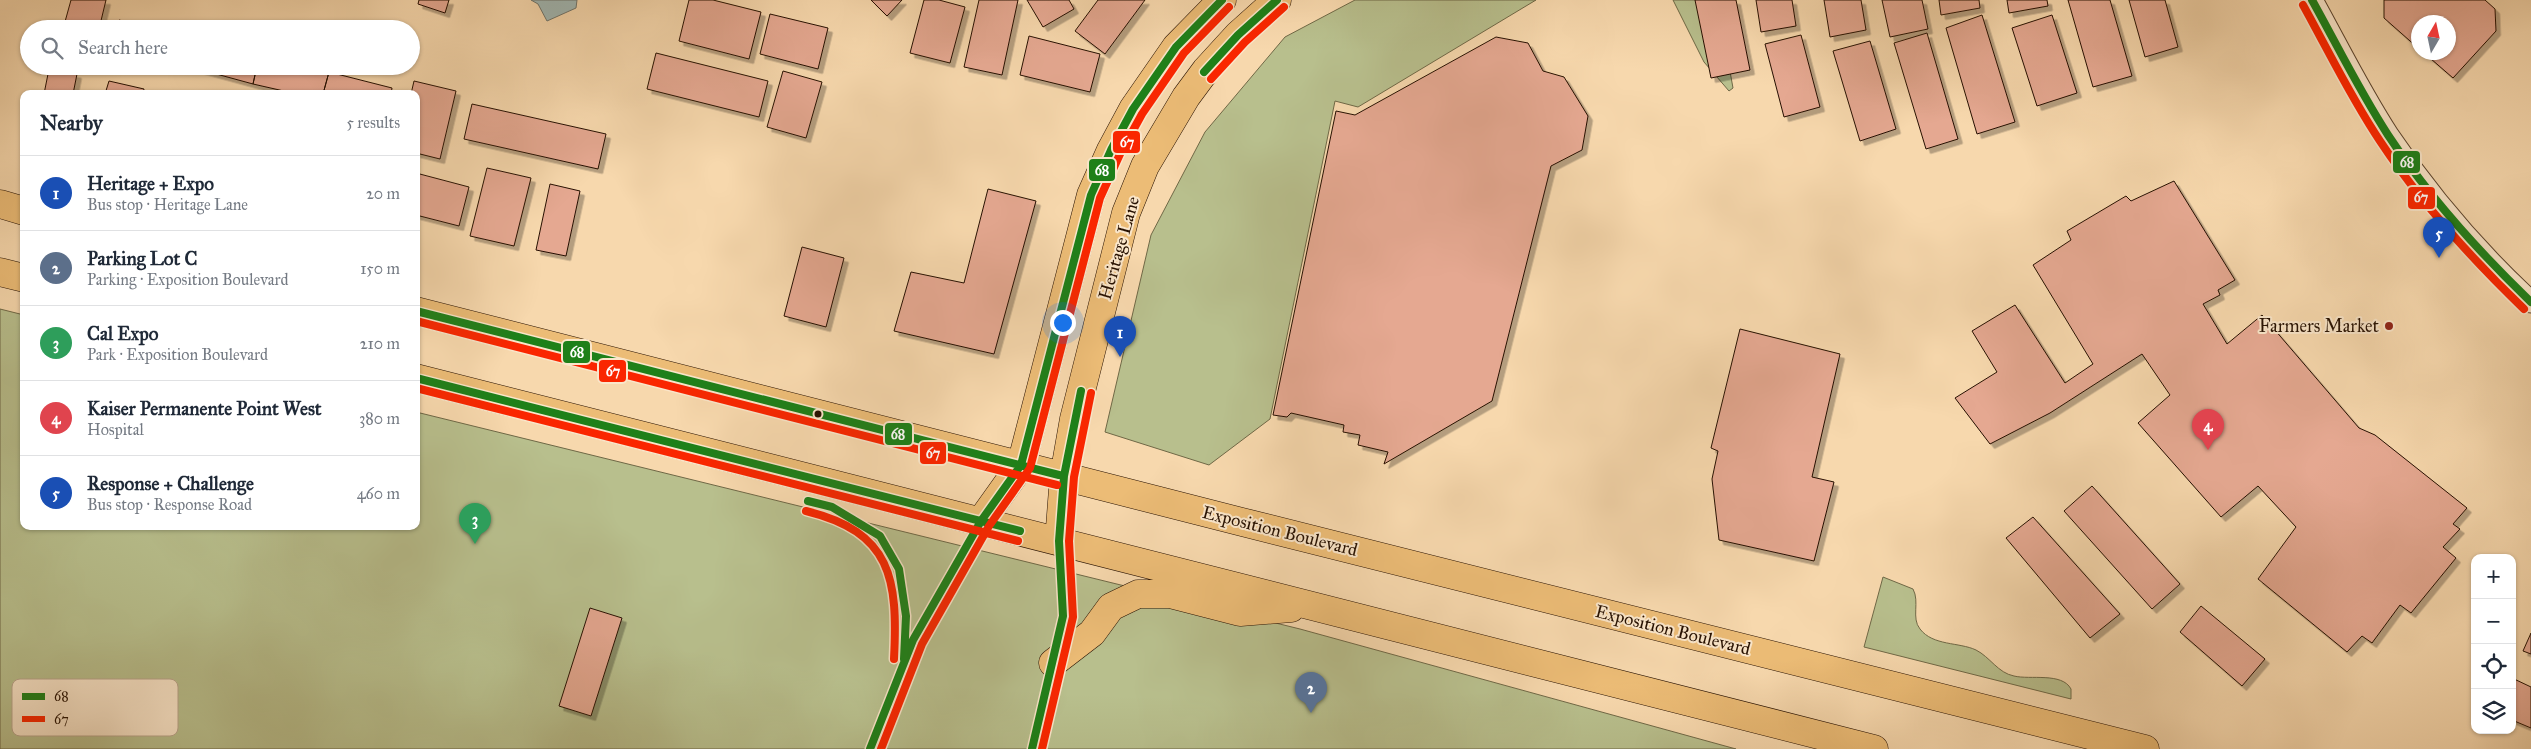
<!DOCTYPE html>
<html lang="en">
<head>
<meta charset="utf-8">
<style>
	body { margin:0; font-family:"IM FELL Great Primer",serif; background:#f2f2f3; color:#1f2937 }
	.controls { position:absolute; right:15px; bottom:15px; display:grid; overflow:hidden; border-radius:10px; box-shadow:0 1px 4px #0004 }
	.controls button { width:45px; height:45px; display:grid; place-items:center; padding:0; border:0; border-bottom:1px solid #e0e1e3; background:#fff; color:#1f2937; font:25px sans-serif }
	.compass { position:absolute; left:2411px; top:15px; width:45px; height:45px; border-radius:50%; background:#fff; box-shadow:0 1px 4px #0004; rotate:9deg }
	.you { position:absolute; left:1062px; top:322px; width:18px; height:18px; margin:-12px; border:4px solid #fff; border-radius:50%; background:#1a73e8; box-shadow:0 0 0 8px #1a73e833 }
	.badge { display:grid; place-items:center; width:32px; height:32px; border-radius:50%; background:#d93025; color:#fff; font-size:16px; font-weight:700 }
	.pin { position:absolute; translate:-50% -41px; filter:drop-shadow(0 1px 2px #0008) }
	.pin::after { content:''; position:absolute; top:26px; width:18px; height:15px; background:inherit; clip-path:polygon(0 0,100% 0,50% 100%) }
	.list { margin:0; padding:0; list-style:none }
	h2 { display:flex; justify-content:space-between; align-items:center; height:65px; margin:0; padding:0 20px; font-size:21px }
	h2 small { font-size:16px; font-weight:400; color:#747a83 }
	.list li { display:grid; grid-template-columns:32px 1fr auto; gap:15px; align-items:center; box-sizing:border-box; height:75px; padding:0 20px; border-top:1px solid #e0e1e3 }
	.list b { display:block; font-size:19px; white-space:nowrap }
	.list p { margin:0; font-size:16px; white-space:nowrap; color:#747a83 }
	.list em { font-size:16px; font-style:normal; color:#747a83 }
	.icon { flex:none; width:28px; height:28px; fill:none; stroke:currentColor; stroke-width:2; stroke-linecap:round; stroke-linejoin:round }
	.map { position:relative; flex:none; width:2531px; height:749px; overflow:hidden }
	.search { position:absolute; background:#fff; box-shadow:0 1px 4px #0004; left:20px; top:20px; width:400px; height:55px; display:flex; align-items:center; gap:12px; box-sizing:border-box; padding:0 18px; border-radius:28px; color:#747a83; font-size:19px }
	.panel { position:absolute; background:#fff; box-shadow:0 1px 4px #0004; left:20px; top:90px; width:400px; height:440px; border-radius:10px }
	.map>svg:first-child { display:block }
</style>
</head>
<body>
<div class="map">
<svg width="2531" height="749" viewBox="0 0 2531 749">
	<defs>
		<filter id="shadow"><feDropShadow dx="4.5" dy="4.5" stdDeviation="0" flood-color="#0004"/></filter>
	</defs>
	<rect width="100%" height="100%" fill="#f7d8ad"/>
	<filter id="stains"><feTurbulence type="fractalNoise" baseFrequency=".004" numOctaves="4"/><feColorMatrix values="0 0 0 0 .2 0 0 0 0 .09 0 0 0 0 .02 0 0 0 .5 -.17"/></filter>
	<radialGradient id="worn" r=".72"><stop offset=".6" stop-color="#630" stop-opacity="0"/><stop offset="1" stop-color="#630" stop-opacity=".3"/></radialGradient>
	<!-- green -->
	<path fill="#b8bf8d" stroke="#6f6846" d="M1355,0H1536L1358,107L1335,101L1270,419L1209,465L1105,432L1151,235L1205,132L1285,37Z
		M1673,0H1717L1733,88L1729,91L1704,62Z
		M0,309L24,315V526H416V412L1300,629L1736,749H0Z
		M1883,577L1913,589C1920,602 1911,618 1920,629C1933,646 1959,642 1976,650C1990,657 1998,673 2014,676C2030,680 2062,672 2071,689V699L1864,647Z"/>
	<!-- water -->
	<path fill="#a1b8b4" stroke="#70756c" d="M531,0H577L576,8L547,21L538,4Z"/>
	<!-- building -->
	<path fill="#e5a891" stroke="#261000" filter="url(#shadow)" d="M71,0H106L99,29H63Z
		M419,0H449L445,13L418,4Z
		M689,0H713L761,12L749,59L679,41Z
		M871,0H902L887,16Z
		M924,0H939L965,7L950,63L910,53Z
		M979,0H1018L1002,75L964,67Z
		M1027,0H1069L1074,9L1043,27Z
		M1098,0H1145L1105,54L1075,31Z
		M1695,0H1736L1750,70L1711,78Z
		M1756,0H1792L1796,26L1761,32Z
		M1824,0H1861L1866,30L1830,37Z
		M1882,0H1922L1928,29L1890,37Z
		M1939,0H1979L1980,8L1941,15Z
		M2007,0H2047L2048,6L2009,13Z
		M2068,0H2110L2132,76L2093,87Z
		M2129,0H2165L2178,47L2145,57Z
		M2384,0H2485L2495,9L2496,31L2453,78L2423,52H2448V22H2418V48L2384,18Z
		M770,14L828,28L818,69L760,54Z
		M1982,15L2015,122L1977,134L1946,28Z
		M2052,15L2077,93L2037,106L2012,28Z
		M119,20L156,29H117Z
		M1927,33L1958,139L1926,149L1894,43Z
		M1801,35L1820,107L1784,117L1765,44Z
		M1029,36L1100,54L1090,92L1020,75Z
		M1496,37L1528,43L1543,71L1564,77L1588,116L1582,150L1551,166L1492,401L1384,464L1388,452L1358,445L1360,435L1343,432L1344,425L1291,413L1287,417L1273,415L1336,111L1355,115Z
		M1870,41L1896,129L1860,141L1833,51Z
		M656,53L768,81L759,117L647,89Z
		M187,66H257L253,84Z
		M257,66H307L329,72L323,94H297L253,84Z
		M49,69L77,74L73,94H44Z
		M783,71L822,82L806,138L767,127Z
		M329,72L392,88L391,94H323Z
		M109,81L144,89L143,94H105Z
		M414,81L456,91L440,159L416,153V94H411Z
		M472,104L606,134L598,169L464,139Z
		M487,168L531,178L514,246L470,236Z
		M416,173L469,187L459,226L416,215Z
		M2174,181L2235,280L2218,290L2220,295L2203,304L2227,344L2262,315L2359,428L2375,435L2467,508L2453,524L2460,529L2443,547L2456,558L2411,613L2400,605L2372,643L2362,636L2347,652L2258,579L2296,527L2258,486L2221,517L2138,423L2170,395L2142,354L2050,413L1990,444L1955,398L1997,372L1972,331L2015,305L2065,383L2093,364L2033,265L2071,240L2067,231L2126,196L2131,201Z
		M550,184L580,191L566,256L536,250Z
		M988,189L1036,201L994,354L894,331L911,272L964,283Z
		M802,247L844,258L826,327L784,316Z
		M1740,329L1840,354L1812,477L1834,482L1814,561L1719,540L1712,479L1718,451L1711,448Z
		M2092,486L2180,584L2152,609L2064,511Z
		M2033,517L2120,614L2090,638L2006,538Z
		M2201,606L2265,659L2242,686L2180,632Z
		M590,608L622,618L591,716L559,706Z
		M2531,633V654L2523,651Z
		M2512,678L2531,687V728L2512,720Z"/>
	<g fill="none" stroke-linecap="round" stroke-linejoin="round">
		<defs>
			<path id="minor" d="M2312,0C2337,45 2360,92 2388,135C2429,196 2477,252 2531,302"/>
			<path id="major" d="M0,204L24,211
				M0,272L24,278
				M416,311L1242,522L2145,749
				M416,378L1874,749
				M981,521L1021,465L1091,195L1111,150L1133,109L1176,47L1222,0
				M1059,541L1064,476L1074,419L1126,213L1145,166L1186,97L1206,70L1238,35L1277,0
				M1053,663L1092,633L1111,607L1138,594H1170L1240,612L1291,608"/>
		</defs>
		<!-- minor casing -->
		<use href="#minor" stroke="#5a422b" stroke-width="23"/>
		<!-- major casing -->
		<use href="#major" stroke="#261000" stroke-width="29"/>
		<!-- minor -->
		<use href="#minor" stroke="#fae6ca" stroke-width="21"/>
		<!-- major -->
		<use href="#major" stroke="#ecbc76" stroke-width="28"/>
		<defs>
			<path id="bus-1" d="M2312,0C2337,45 2360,92 2388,135C2429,197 2478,251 2531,302
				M1204,72L1238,35L1277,0
				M416,311L1059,475
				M416,378L1020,531
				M808,501L832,507L880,536L899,569L906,616L904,659
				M870,749L913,640L981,521L1021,465L1091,195L1111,150L1133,109L1176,47L1222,0
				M1032,749L1063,616L1059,541L1064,476L1081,391"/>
			<path id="bus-2" d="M2303,5C2328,50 2351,98 2380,141C2421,203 2471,258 2524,309
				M1211,79L1245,42L1284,7
				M416,321L1057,485
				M416,388L1018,541
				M806,511C892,532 898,579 894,659
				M881,749L922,644L989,526L1030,468L1100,198L1120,154L1142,114L1184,53L1229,7
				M1042,749L1073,617L1069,541L1074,477L1091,393"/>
		</defs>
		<!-- bus-1 casing -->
		<use href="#bus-1" stroke="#fae6ca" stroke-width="11"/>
		<!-- bus-2 casing -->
		<use href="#bus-2" stroke="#fae6ca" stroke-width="11"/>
		<!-- bus-1 -->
		<use href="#bus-1" stroke="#1e8019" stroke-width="8"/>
		<!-- bus-2 -->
		<use href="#bus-2" stroke="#fa2600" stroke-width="8"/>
	</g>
	<!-- markers -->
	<circle fill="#8f2418" stroke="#fae6ca" stroke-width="2" cx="2389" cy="326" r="5"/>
	<circle fill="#261000" stroke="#fae6ca" stroke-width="2" cx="818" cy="414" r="4.5"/>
	<g text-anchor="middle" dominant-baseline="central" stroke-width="4" stroke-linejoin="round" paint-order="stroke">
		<!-- street labels -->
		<g font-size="18" fill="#261000" stroke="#fae6ca">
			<text transform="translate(1119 248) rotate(-74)">Heritage Lane</text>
			<text transform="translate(1280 531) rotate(14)">Exposition Boulevard</text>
			<text transform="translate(1673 630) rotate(14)">Exposition Boulevard</text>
		</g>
		<!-- poi labels -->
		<g font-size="18" fill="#261000" stroke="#fae6ca" text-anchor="end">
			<text x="2379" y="326">Farmers Market</text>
		</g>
	</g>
	<!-- legend -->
	<rect x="12" y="679" width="166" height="57" rx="8" fill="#fae6ca" stroke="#baa68d" stroke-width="1"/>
	<rect x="22" y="693" width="23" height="7" fill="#1e8019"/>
	<rect x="22" y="716" width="23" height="6" fill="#fa2600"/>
	<g font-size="14" fill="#261000">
		<text x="54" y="701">68</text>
		<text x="54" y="724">67</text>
	</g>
	<g stroke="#fae6ca" stroke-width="2">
		<rect x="1112" y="130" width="29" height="24" rx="5" fill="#fa2600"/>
		<rect x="2392" y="150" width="29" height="24" rx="5" fill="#1e8019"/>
		<rect x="1088" y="158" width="28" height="24" rx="5" fill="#1e8019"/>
		<rect x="2407" y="186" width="29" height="24" rx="5" fill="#fa2600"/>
		<rect x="562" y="340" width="29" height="24" rx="5" fill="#1e8019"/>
		<rect x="598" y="359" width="29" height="24" rx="5" fill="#fa2600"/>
		<rect x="884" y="422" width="29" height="24" rx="5" fill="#1e8019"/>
		<rect x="919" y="441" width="28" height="24" rx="5" fill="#fa2600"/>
	</g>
	<g font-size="14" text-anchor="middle" font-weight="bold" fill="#fff">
		<text x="1127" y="147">67</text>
		<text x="2407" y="167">68</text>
		<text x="1102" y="175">68</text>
		<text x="2421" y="202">67</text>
		<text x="577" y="357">68</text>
		<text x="613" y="376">67</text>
		<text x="898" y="439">68</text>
		<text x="933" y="458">67</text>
	</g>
	<rect width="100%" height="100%" filter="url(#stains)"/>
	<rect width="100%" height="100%" fill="url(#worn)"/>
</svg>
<div class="controls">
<button>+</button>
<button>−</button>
<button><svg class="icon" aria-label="locate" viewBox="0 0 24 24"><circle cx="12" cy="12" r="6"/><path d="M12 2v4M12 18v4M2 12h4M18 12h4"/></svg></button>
<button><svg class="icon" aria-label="layers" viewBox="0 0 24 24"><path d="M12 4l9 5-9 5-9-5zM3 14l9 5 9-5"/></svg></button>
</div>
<svg class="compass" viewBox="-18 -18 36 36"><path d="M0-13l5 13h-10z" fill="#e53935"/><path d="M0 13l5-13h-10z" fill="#747a83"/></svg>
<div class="you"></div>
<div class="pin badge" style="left:1120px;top:357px;background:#1a4fb4">1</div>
<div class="pin badge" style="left:1311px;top:713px;background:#5c6f8a">2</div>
<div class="pin badge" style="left:475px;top:544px;background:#2e9e5b">3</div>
<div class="pin badge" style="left:2208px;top:450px;background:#e0444e">4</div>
<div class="pin badge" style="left:2439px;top:258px;background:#1a4fb4">5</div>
<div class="search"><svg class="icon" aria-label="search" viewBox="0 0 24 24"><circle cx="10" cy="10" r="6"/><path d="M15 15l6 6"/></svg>Search here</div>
<section class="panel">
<h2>Nearby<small>5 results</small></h2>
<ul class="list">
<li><span class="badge" style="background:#1a4fb4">1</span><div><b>Heritage + Expo</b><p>Bus stop · Heritage Lane</p></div><em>20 m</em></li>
<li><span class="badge" style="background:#5c6f8a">2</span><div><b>Parking Lot C</b><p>Parking · Exposition Boulevard</p></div><em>150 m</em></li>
<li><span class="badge" style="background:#2e9e5b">3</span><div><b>Cal Expo</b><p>Park · Exposition Boulevard</p></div><em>210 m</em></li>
<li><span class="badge" style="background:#e0444e">4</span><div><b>Kaiser Permanente Point West</b><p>Hospital</p></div><em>380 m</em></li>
<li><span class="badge" style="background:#1a4fb4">5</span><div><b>Response + Challenge</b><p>Bus stop · Response Road</p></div><em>460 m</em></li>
</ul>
</section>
</div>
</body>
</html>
